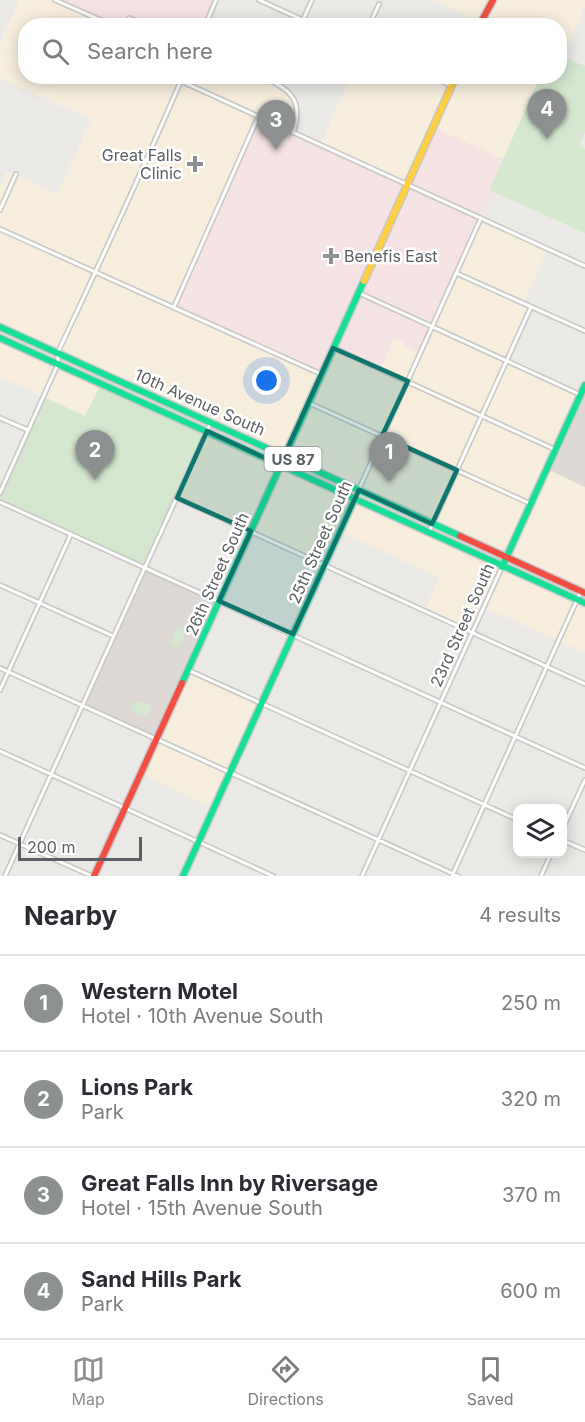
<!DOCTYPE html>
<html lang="en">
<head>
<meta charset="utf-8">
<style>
	body { margin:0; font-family:Inter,sans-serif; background:#f2f2f3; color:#2b2b33 }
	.controls { position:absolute; right:18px; bottom:18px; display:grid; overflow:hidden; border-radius:12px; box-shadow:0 3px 15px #0003 }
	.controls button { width:54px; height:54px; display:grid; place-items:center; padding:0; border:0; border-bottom:2px solid #e1e1e2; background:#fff; color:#2b2b33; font:30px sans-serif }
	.scale { position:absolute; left:18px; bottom:15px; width:124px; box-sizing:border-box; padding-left:6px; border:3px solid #5b6064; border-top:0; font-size:16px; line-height:21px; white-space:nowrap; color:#5b6064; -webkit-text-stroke:4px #fff; paint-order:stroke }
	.you { position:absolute; left:267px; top:381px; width:21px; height:21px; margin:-15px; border:4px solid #fff; border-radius:50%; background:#1a73e8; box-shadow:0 0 0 9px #1a73e833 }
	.badge { display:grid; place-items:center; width:39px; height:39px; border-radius:50%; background:#8d9091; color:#fff; font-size:20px; font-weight:700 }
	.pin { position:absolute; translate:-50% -50px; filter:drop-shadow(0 2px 3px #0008) }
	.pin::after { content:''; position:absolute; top:32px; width:21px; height:18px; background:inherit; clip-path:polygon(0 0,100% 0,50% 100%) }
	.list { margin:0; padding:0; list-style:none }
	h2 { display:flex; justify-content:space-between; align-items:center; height:78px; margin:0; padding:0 24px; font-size:26px }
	h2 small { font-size:20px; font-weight:400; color:#7c7c81 }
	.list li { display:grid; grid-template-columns:39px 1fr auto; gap:18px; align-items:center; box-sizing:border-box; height:96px; padding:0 24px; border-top:2px solid #e1e1e2 }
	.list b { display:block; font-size:22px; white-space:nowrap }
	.list p { margin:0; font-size:20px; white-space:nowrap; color:#7c7c81 }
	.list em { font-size:20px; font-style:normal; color:#7c7c81 }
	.icon { flex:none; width:33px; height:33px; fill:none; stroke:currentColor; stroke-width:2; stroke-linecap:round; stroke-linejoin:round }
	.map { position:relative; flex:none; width:585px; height:876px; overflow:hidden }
	.search { position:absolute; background:#fff; box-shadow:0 3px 15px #0003; left:18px; right:18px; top:18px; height:66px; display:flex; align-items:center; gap:15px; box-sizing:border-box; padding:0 21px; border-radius:24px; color:#7c7c81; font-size:22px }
	.sheet { height:462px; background:#fff }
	nav { display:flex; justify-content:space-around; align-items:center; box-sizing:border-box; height:84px; border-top:2px solid #e1e1e2; background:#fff; font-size:16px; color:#7c7c81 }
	nav a { display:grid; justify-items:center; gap:3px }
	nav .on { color:#8d9091 }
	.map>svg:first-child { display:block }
</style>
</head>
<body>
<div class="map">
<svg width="585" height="876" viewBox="0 0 585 876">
	<rect width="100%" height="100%" fill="#ebe9e5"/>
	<!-- commercial -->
	<path fill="#f6eddd" d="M19,0H55L114,25L26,26V76H261L285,89L297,105L293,133L333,348L394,338L406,344L405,346L481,218L548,249L523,303L531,307L507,360L581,395L547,469L585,487V593L0,327V187L7,171L58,194L91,119L0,78V43Z
		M433,0H585V7L563,56L560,55V26L479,25L481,21Z
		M332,77H430L452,86L456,77H540L503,159L433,128L407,185L320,145L347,84Z
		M0,338L101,383L86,416L0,377Z
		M207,431L585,603V653L490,610L484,609L473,633L425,611L439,577L340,532L325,565L177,498Z
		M188,670L262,704L214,808L141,774Z"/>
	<!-- education -->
	<path fill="#ded9d4" d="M585,385V487L547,469Z
		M145,567L219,601L157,739L82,705Z"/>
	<!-- medical -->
	<path fill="#f5e2e2" d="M53,0H216L205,26L114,25Z
		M258,117L407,184L433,127L503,159L489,190L494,192L420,353L405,346L406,343L394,338L380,369L334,348L322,374L174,307Z"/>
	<!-- green -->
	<path fill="#d5e8cf" d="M560,55L585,66V132L579,146L585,149V233L489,190L540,77L560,76Z
		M101,383L207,431L145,567L0,502V493L43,397L85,416Z
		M179,626L187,629L179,648L170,644Z
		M134,701L150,704V709L145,717L133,712L131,708Z"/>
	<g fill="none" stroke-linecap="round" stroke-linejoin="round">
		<defs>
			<path id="street" d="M55,0L114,26
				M259,0L316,26
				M129,18L147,26
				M303,20L312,0
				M205,26L216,0
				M369,26L379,4
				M170,76L585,266
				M261,76C289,89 305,99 293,133
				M430,76L452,86
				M0,210L16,174
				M0,229L321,374
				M456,273L585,331
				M359,293L581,395
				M174,307L258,117
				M334,348L556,450
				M309,403L531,504
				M0,418L28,430
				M0,493L58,364V352C101,261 143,169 183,76
				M177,498L585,684
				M355,498L481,218
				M0,502L585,768
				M429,532L531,307
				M0,585L113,636
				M0,668L458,876
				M188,670L518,820
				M0,690L71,534
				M0,751L273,876
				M562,830L585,780
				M0,835L92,876
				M562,840L585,850
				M5,876L210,424
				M362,876L502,567
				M452,876L581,591
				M541,876L551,854"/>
			<path id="fast" d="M0,327L460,536
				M0,338L585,603
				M502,567L585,385
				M182,683L363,283
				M183,876L355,498"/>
			<path id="slow" d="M364,281L456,76"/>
			<path id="jam" d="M479,26L493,0
				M460,536L585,593
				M94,876L182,683"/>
		</defs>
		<!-- street casing -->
		<use href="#street" stroke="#c7c7c6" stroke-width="6"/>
		<!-- fast casing -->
		<use href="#fast" stroke="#c7c8c8" stroke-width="9"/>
		<!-- slow casing -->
		<use href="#slow" stroke="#c7c8c8" stroke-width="9"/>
		<!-- jam casing -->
		<use href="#jam" stroke="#c7c8c8" stroke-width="9"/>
		<!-- street -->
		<use href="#street" stroke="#fcfcfb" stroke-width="3"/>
		<!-- fast -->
		<use href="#fast" stroke="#16e098" stroke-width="6"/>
		<!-- slow -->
		<use href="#slow" stroke="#ffcf43" stroke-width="6"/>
		<!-- jam -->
		<use href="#jam" stroke="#f24e42" stroke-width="6"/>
	</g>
	<!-- marked area -->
	<path fill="#0f766e" fill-opacity="0.2" stroke="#0f766e" stroke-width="4.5" stroke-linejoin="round" d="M333,348L408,381L382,436L457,470L432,524L359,490L293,634L219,601L251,531L177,498L207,431L280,465Z"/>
	<!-- markers -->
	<g fill="#8d9091" stroke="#fff" stroke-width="2">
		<path d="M192 155h6v6h6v6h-6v6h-6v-6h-6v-6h6z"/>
		<path d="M328 247h6v6h6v6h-6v6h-6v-6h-6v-6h6z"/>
	</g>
	<g text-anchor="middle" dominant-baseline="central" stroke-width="5" stroke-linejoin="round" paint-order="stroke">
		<!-- shield labels -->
		<rect fill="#fff" stroke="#8c9092" stroke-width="1.5" x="264.5" y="447" width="57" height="24" rx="4.5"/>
		<g font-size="15" font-weight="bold" fill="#5b6064">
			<text x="293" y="459">US 87</text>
		</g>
		<!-- poi labels -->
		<g font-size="16" fill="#5b6064" stroke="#fff" text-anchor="end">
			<text x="182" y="155">Great Falls<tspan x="182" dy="18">Clinic</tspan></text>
			<text x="344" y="256" text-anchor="start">Benefis East</text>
		</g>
		<!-- street labels -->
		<g font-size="16" fill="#5b6064" stroke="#fff">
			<text transform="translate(200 402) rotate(24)">10th Avenue South</text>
			<text transform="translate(320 542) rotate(-66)">25th Street South</text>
			<text transform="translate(217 574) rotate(-66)">26th Street South</text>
			<text transform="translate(462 625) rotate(-66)">23rd Street South</text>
		</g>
	</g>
</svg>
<div class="controls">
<button><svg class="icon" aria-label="layers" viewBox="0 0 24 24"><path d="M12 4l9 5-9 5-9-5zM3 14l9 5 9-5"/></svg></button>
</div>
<div class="scale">200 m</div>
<div class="you"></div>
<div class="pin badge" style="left:389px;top:482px">1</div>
<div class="pin badge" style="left:95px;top:480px">2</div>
<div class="pin badge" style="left:276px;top:150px">3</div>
<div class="pin badge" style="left:547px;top:139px">4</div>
<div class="search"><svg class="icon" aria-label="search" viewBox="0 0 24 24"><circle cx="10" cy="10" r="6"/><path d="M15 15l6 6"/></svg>Search here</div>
</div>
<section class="sheet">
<h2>Nearby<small>4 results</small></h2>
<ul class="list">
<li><span class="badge">1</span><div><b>Western Motel</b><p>Hotel · 10th Avenue South</p></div><em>250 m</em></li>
<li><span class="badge">2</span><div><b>Lions Park</b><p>Park</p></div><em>320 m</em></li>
<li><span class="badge">3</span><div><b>Great Falls Inn by Riversage</b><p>Hotel · 15th Avenue South</p></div><em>370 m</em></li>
<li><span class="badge">4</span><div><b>Sand Hills Park</b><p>Park</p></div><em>600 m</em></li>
</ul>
</section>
<nav>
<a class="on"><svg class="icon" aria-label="map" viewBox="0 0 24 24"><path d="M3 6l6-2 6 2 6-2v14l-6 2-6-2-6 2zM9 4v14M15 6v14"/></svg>Map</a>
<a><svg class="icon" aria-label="directions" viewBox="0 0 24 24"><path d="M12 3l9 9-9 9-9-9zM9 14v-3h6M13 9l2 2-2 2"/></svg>Directions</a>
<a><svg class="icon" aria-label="saved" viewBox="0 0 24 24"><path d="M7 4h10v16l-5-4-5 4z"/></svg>Saved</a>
</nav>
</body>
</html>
